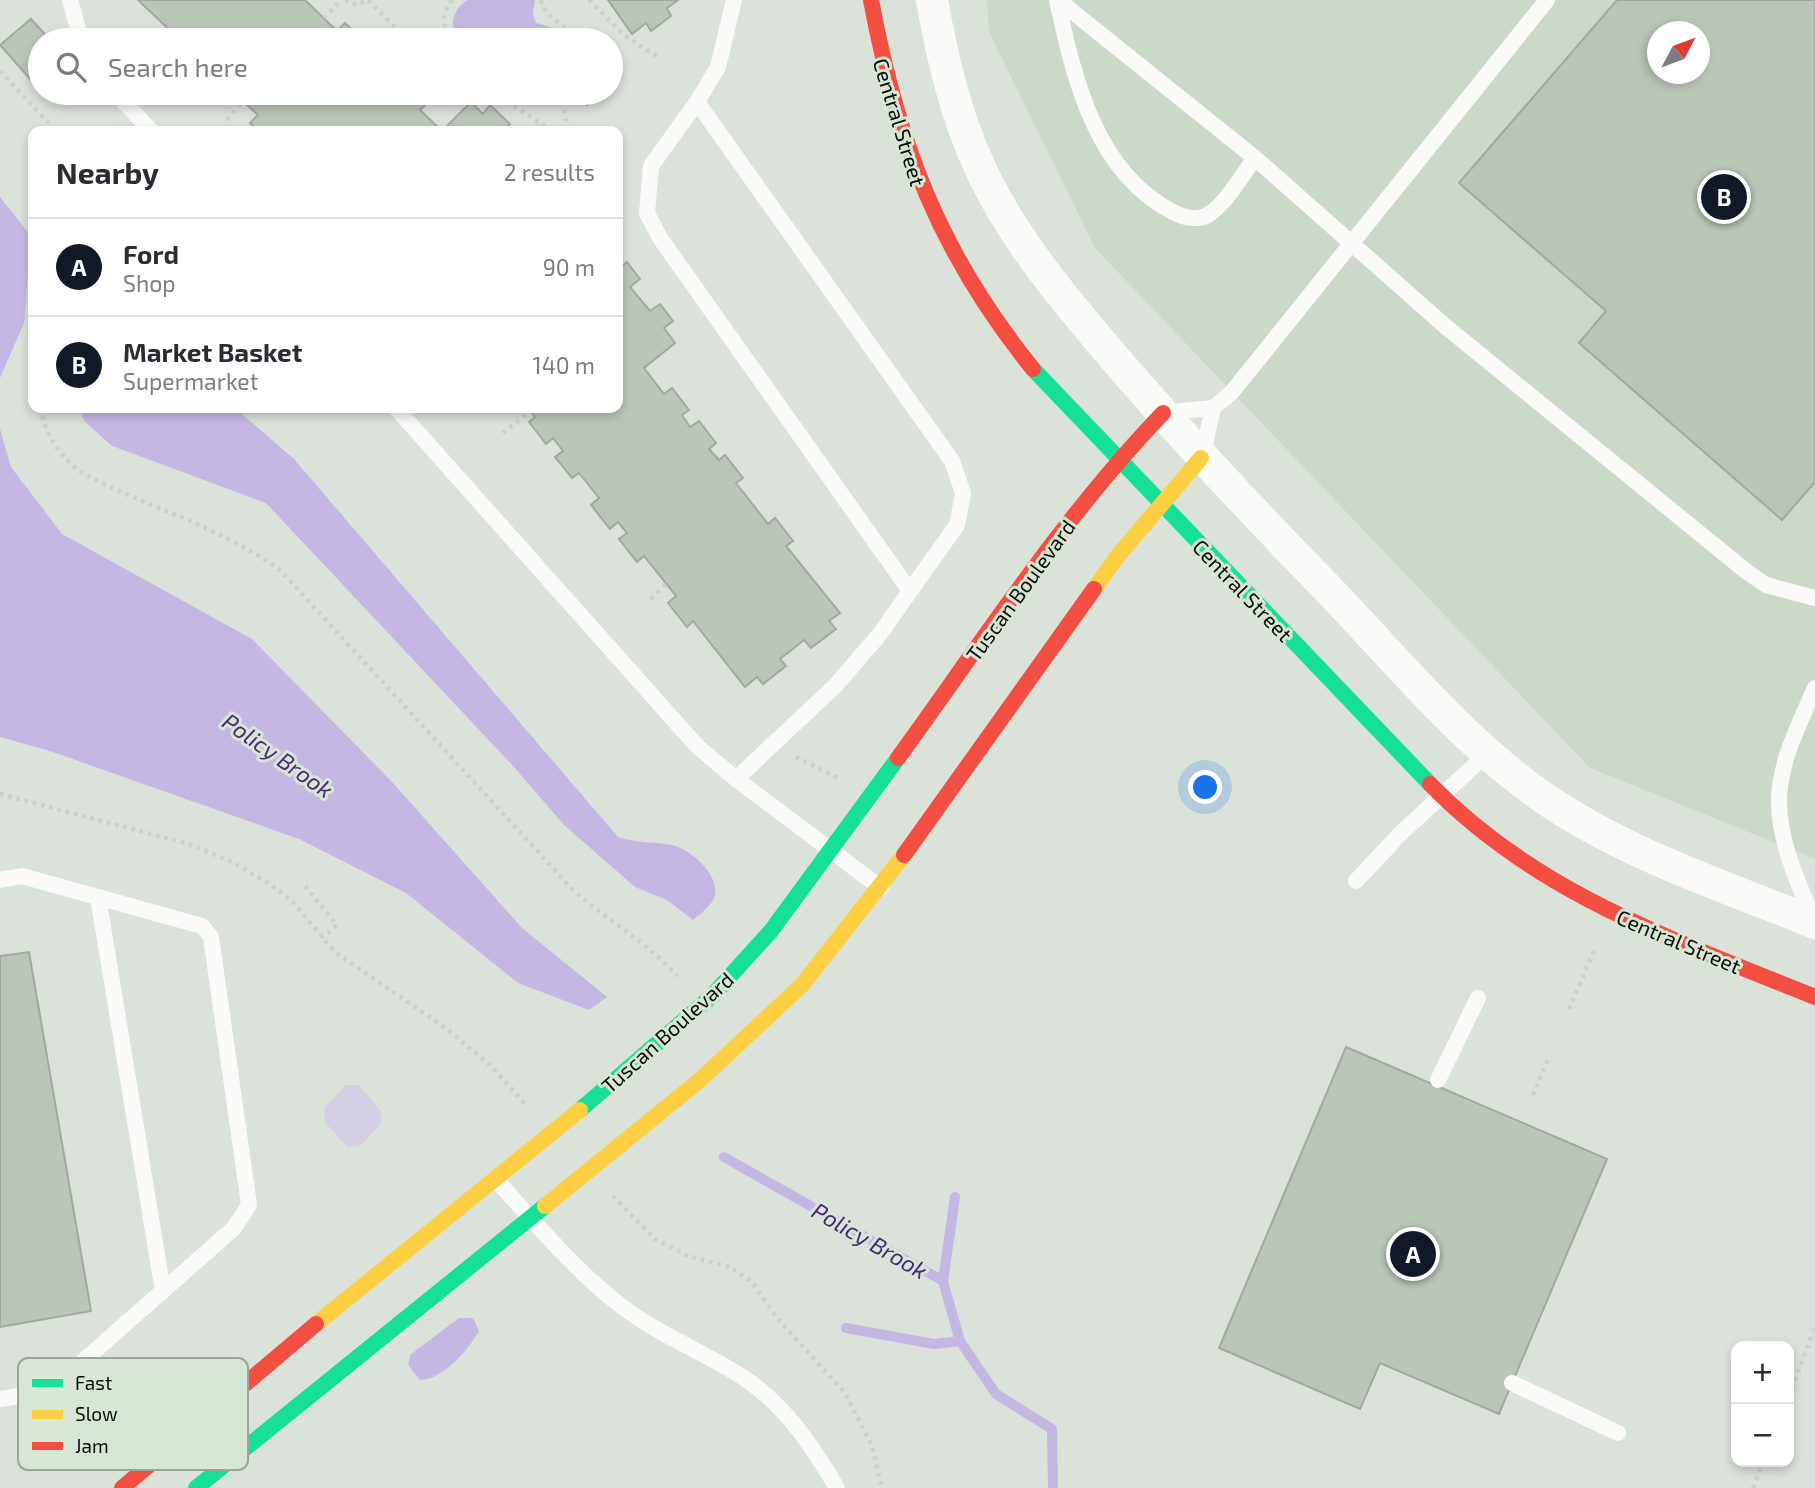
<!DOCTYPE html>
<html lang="en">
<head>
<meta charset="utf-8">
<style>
	body { margin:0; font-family:"Exo 2",sans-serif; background:#f2f2f3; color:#2b2b33 }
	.controls { position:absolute; right:21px; bottom:21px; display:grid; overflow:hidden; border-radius:14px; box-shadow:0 4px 10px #0003 }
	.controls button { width:63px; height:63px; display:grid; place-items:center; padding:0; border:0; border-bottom:2px solid #e1e1e2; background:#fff; color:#2b2b33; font:35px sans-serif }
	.compass { position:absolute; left:1647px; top:21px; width:63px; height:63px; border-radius:50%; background:#fff; box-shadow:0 4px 10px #0003; rotate:49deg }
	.you { position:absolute; left:1206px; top:788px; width:24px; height:24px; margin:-18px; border:5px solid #fff; border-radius:50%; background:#1a73e8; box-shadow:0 0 0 10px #1a73e833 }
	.badge { display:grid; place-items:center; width:46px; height:46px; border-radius:50%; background:#111827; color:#fff; font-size:23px; font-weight:700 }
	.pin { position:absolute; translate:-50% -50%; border:4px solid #fff; box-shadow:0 2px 7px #0006 }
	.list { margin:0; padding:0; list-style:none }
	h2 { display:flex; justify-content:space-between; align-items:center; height:91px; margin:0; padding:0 28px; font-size:30px }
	h2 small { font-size:23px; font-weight:400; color:#7c7c81 }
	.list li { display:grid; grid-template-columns:46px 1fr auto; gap:21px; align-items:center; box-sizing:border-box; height:98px; padding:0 28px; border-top:2px solid #e1e1e2 }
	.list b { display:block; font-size:26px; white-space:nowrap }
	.list p { margin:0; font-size:23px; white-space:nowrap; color:#7c7c81 }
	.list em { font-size:23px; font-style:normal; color:#7c7c81 }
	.icon { flex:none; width:38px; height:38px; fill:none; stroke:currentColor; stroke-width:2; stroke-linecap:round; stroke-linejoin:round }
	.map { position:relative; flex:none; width:1815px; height:1488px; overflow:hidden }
	.search { position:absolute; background:#fff; box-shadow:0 4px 10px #0003; left:28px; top:28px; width:595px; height:77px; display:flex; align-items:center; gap:18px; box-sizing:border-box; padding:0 24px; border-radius:38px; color:#7c7c81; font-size:26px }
	.panel { position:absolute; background:#fff; box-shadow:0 4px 10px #0003; left:28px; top:126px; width:595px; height:287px; border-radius:14px }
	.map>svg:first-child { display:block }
</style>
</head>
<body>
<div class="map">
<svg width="1815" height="1488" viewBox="0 0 1815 1488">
	<rect width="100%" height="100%" fill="#dbe2da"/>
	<!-- built -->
	<path fill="#ccd9ca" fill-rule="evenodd" d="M987,0H1815V859L1590,768L1095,248L989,32ZM1658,32H1700V74H1658Z"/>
	<!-- green -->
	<path fill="#d4cfe4" d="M346,1085H359L381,1111V1124L360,1146L347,1147L325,1122L324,1108Z"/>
	<!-- water -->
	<path fill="#c5b7e4" d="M468,0H535L533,14L536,23L557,29L566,40C537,40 493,46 466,38C445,32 453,7 468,0Z
		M0,197L31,236L24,323L0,378Z
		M80,408H235L294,459L618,837C636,843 654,842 672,845C690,849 720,875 715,896C712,905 700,914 693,920L667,900L635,887L564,825L514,767L266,503L112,446L84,421Z
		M0,429L11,467L62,534L252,639L393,783L522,928L607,997L589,1010L518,983L406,893L299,839L50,751L0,737Z
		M459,1318H473L479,1331C468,1350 444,1379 420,1380L408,1365L410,1355Z"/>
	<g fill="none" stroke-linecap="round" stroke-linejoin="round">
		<!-- stream -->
		<path stroke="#c5b7e4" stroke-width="10" d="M724,1157L943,1281L960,1341L996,1394L1052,1429L1053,1488
			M943,1281L955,1197
			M846,1328L934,1344L960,1341"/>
	</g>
	<!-- building -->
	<path fill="#bac6b8" stroke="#a3a8a2" stroke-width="2" fill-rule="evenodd" d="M138,0H305L337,31L345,23L363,40H180Z
		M608,0H678L667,8L671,16L651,31L646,23L632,34Z
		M1617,0H1815V482L1782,520L1579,343L1606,311L1459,183ZM1658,32H1700V74H1658Z
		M31,19L50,40H40V74L32,81L0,45Z
		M234,93H418L428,102L420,110L442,131H258L250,123L258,115Z
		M576,93H601L587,105Z
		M471,102L483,114L490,105L510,124L503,131H442Z
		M627,262L640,279L630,287L650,311L660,304L673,321L664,328L675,343L644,368L664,394L672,388L689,410L682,415L690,427L699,421L716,443L709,449L719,460L725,455L743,478L736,483L768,524L775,518L793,541L786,546L840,613L829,621L836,629L811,648L804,640L780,659L786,666L763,684L757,677L745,687L693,621L687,627L668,603L676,596L644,556L637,562L619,539L627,533L618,522L610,529L591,505L599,498L579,473L572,478L555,457L563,451L553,438L546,444L529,422L535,417L528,408H618V269Z
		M29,952L91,1311L0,1327V956Z
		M1346,1047L1607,1159L1499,1414L1380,1363L1360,1409L1219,1348Z"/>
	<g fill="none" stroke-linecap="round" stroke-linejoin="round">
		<!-- path -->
		<path stroke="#cdcfcc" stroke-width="4.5" stroke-dasharray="3.5 5" stroke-linecap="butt" d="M345,0L356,5L368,0L408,40
			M452,0C441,15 441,27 455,40
			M541,0C544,18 567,23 573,40
			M589,0L624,35L659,58
			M324,18L341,0
			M0,71L56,131
			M492,93L552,130L606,128
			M561,93L568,130
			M227,120L243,101
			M40,408C46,435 57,451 77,470C144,507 219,525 281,571L572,889C607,920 646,941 677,976
			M503,433L531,411
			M651,599L666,584
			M796,757L838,778
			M0,794L189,844L232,862L270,884L292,901L335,952L447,1029L490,1065L528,1107
			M305,886L337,925L322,938
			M1569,1009L1595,948
			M1533,1095L1549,1057
			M613,1196L655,1239L688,1256L730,1267L752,1282L777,1318L845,1393L872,1446L882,1488
			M1789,1396L1815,1327
			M1753,1488L1763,1462"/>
		<!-- lane -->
		<path stroke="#fafbf9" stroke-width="16" d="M70,0L81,40
			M734,0L718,67L697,102L651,166L647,213L660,238L910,591L880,634L835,686L736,779L881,888
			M1057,0C1074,78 1095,172 1173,212C1184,218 1201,222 1212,212C1229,199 1242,175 1255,158L1058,0
			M116,93L151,131
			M697,102L952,461L963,493L957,525L910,591
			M1255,158L1445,326L1747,572L1766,585L1815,598
			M396,408L697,746L736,779
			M1163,413L1213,408L1232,392L1547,0
			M1202,457L1213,408
			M0,880L22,876L202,926L211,937L249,1205L234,1228L55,1386L37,1393L0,1399
			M1356,881L1402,832L1488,753
			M98,897L163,1291
			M1814,920C1798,883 1779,842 1779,801C1779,763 1800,722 1815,688
			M1438,1080L1478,998
			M495,1179C535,1222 573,1269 620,1305C657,1334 704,1352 744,1378C785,1405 813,1447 837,1488
			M1512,1383L1618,1433"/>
		<!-- street -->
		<path stroke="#fafbf9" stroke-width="32" d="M932,0C941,52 953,105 974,154C1006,231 1063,298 1117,361C1185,440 1256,515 1329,590C1397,661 1463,742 1544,798C1625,854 1724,886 1815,923"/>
		<!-- fast -->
		<path stroke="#16e098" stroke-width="16" d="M1033,369L1430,784
			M580,1110L712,996L771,931L898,758
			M196,1488L545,1206"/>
		<!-- slow -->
		<path stroke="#ffcf43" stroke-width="16" d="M1094,589L1116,558L1201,458
			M545,1206L700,1080L802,985L904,855
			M316,1324L580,1110"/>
		<!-- jam -->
		<path stroke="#f24e42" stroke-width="16" d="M871,0C898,145 940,254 1033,369
			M898,758C983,641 1063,517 1163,413
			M1430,784C1538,895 1675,940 1815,997
			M904,855L1094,589
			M122,1488L316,1324"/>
	</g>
	<g text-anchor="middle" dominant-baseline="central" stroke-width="6" stroke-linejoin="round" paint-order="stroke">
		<!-- street labels -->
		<g font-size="21" fill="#090e09" stroke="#d8e6d6">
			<text transform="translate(900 122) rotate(73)">Central Street</text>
			<text transform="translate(1020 590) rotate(-54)">Tuscan Boulevard</text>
			<text transform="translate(1243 590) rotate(46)">Central Street</text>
			<text transform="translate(1679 941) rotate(23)">Central Street</text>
			<text transform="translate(667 1032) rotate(-42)">Tuscan Boulevard</text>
		</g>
		<!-- water labels -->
		<g font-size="23" font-style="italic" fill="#4a2976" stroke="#d8e6d6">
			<text transform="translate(278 755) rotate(35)">Policy Brook</text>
			<text transform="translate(870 1240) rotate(30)">Policy Brook</text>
		</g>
	</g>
	<!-- legend -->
	<rect x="18" y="1358" width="230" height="112" rx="10" fill="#d8e6d6" stroke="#9aa598" stroke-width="2"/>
	<rect x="32" y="1379" width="31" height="8" fill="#16e098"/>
	<rect x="32" y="1410" width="31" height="9" fill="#ffcf43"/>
	<rect x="32" y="1442" width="31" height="8" fill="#f24e42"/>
	<g font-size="19" fill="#090e09">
		<text x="75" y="1390">Fast</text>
		<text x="75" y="1421">Slow</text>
		<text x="75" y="1453">Jam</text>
	</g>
</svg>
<div class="controls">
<button>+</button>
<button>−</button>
</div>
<svg class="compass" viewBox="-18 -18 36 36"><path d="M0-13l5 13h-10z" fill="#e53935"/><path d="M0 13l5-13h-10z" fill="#7c7c81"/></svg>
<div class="you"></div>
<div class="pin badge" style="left:1413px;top:1254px">A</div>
<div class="pin badge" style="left:1724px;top:197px">B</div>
<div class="search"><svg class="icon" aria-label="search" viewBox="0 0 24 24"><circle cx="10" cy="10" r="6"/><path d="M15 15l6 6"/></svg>Search here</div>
<section class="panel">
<h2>Nearby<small>2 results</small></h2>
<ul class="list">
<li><span class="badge">A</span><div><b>Ford</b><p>Shop</p></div><em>90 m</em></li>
<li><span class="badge">B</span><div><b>Market Basket</b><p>Supermarket</p></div><em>140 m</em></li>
</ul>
</section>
</div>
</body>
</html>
